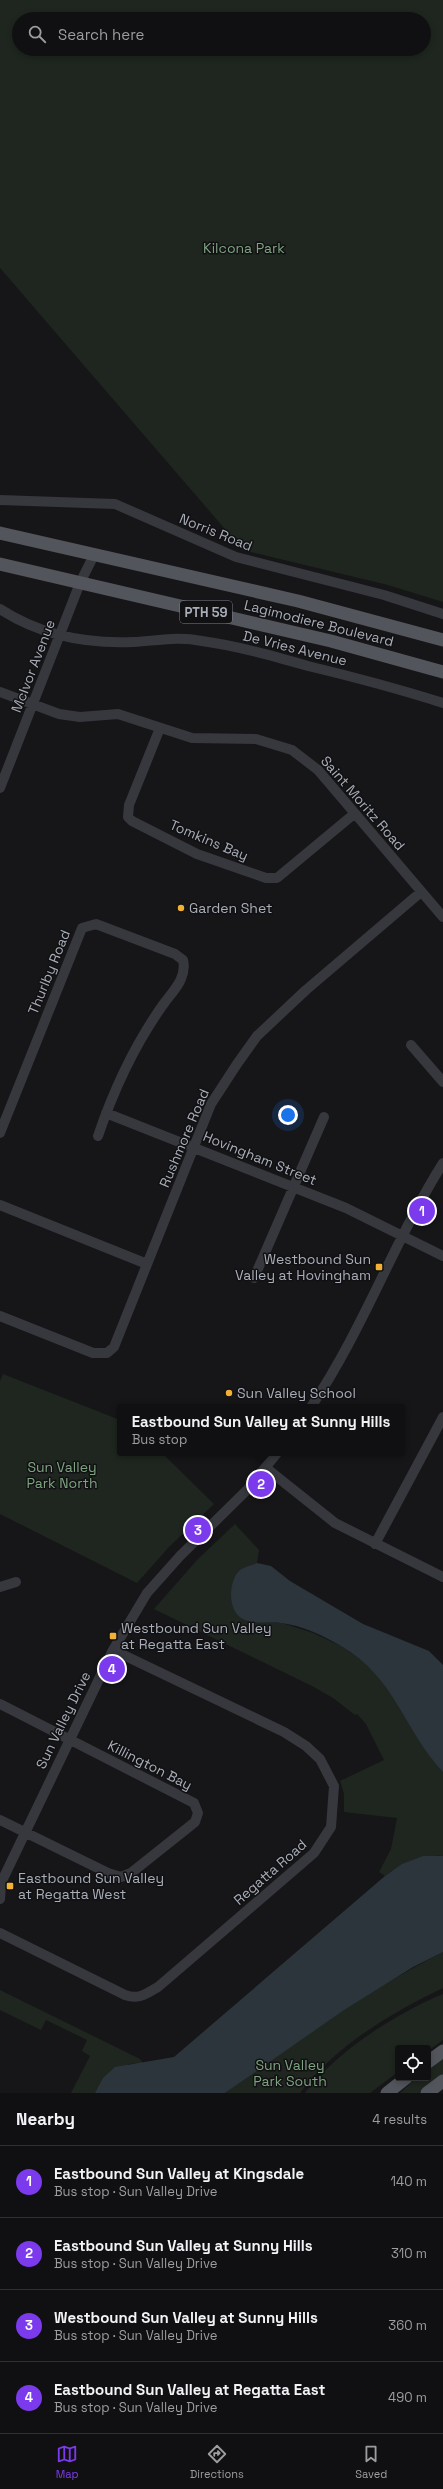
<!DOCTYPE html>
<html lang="en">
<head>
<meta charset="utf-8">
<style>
	body { margin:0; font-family:"Space Grotesk",sans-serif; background:#1e1e20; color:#f1f3f6 }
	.controls { position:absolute; right:12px; bottom:12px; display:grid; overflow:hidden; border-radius:4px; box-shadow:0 2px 6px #0003 }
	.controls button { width:36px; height:36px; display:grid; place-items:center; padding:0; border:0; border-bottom:1px solid #303032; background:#101012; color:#f1f3f6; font:20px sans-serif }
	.you { position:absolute; left:288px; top:1115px; width:14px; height:14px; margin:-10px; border:3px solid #fff; border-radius:50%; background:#1a73e8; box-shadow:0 0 0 6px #1a73e833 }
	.badge { display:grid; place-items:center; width:26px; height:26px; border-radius:50%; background:#7c3aed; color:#fff; font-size:13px; font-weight:700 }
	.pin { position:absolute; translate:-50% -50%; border:2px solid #fff; box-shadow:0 1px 4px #0006 }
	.popup { position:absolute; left:117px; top:1404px; width:288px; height:52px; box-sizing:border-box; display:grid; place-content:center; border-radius:4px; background:#101012; filter:drop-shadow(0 1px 3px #0005); font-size:13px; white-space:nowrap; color:#9c9d9f }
	.popup b { font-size:15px; color:#f1f3f6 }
	.popup::after { content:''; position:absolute; left:50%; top:100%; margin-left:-8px; border:8px solid transparent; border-top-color:#101012 }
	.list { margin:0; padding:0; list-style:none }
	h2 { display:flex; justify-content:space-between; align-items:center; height:52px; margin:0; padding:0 16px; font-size:17px }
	h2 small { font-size:13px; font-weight:400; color:#9c9d9f }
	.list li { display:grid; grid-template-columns:26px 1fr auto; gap:12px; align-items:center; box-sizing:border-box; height:72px; padding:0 16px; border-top:1px solid #303032 }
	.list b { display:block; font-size:15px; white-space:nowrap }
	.list p { margin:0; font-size:13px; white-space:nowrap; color:#9c9d9f }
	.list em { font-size:13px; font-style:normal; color:#9c9d9f }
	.icon { flex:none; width:22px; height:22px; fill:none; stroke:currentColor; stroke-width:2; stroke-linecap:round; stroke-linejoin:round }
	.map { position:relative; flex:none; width:443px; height:2093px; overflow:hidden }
	.search { position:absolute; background:#101012; box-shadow:0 2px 6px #0003; left:12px; right:12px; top:12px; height:44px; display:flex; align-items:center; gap:10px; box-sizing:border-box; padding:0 14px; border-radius:22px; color:#9c9d9f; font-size:15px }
	.sheet { height:340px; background:#101012 }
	nav { display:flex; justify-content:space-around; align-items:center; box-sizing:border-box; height:56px; border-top:1px solid #303032; background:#101012; font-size:11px; color:#9c9d9f }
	nav a { display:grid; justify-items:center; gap:2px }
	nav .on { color:#7c3aed }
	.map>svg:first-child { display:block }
</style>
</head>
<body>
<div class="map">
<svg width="443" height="2093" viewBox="0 0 443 2093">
	<rect width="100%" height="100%" fill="#161618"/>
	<!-- green -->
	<path fill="#1e261f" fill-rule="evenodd" d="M0,0H443V602L388,585L243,550L0,268ZM19,19H424V49H19Z
		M3,1374L120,1420V1453H162L214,1504L169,1547L137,1583L0,1514V1381Z
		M235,1524L259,1550L257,1563L240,1570C228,1591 232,1598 243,1619L254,1622L282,1623L313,1633L341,1646L367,1663L381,1678L443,1772V1856C420,1854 403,1863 385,1876L379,1872L391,1849L397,1818L344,1812V1794L340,1781L384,1760L366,1724L357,1714L355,1715L333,1698L312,1686L154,1609L197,1560Z
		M443,1952V1988C391,2013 335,2046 300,2093H225C294,2041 367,1991 443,1952Z
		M0,1990L140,2059L143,2063L129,2064L95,2093H71L90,2056L82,2051L87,2040L46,2020L41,2030L0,2010Z
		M443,1994V2040L428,2051V2048H398V2072L370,2093H305C337,2051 395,2014 443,1994Z
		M443,2056V2075L419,2093H400L416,2078H428V2068Z"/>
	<!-- water -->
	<path fill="#2c353c" d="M257,1563L271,1566L290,1581L363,1624L429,1651L443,1665V1772C403,1729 396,1678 341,1646C324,1636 301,1625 281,1623C267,1621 246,1627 236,1613C228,1602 230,1579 240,1570C244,1567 252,1565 257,1563Z
		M423,1856H443V1952L413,1967L344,2010L225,2093H95L103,2078L115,2067L174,2057L385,1876L402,1864Z"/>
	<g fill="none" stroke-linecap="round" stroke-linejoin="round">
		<!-- minor -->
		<path stroke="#37383d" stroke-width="10" d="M0,500L115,504L236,557L384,595L443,614
			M0,609C40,635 85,644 133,642C158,641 176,636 202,641C238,646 273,656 308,666C354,677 399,689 443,703
			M0,692L59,714L80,717L118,714L192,738L256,739L292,750L318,770L443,917
			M160,728L129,805L128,817L132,821L197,854L266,878H277L354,814
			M0,788L80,583L94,555
			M411,1045L443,1082
			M106,1113L346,1208L443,1256
			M0,1133L82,928L96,924L175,954L183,960C187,977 175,989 165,1002C136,1042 114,1089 98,1136
			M0,1205L147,1264
			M254,1278L324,1117
			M0,1316L93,1353H107L114,1347L211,1104L237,1064L257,1036L306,990L421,892
			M311,1407C363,1330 394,1241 443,1163
			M266,1468L335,1523L443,1577
			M375,1544L443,1417
			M0,1587L16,1582
			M0,1704L194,1803L198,1813L195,1822L131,1873L121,1877L108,1873L0,1820
			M0,1885L113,1650L147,1593L180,1556L248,1489L277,1453
			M0,1899L1,1885
			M0,1933L125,1995C139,2000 145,1994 158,1987L314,1853L331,1827L334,1786L320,1759L306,1746L284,1732L113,1650"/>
		<!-- major -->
		<path stroke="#53555c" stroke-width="13" d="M0,533L298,601L443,640
			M0,564L331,641L443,672
			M428,2062L443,2051
			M387,2093L406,2078
			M427,2093L443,2081"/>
	</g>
	<!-- markers -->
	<g fill="#f2b134" stroke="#111113" stroke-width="1.5">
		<circle cx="181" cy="908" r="4"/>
		<rect x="375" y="1263" width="8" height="8" rx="2"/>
		<circle cx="229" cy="1393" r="4"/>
		<rect x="109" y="1632" width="8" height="8" rx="2"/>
		<rect x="6" y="1882" width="8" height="8" rx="2"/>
	</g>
	<g text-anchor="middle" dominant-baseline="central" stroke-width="3" stroke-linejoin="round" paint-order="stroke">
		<!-- shield labels -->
		<rect fill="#111113" stroke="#7b7e86" stroke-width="1" x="180" y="601" width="52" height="22" rx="3"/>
		<g font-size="13" font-weight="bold" fill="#a8adb8">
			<text x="206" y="612">PTH 59</text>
		</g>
		<!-- park labels -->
		<g font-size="14" fill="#7fa381" stroke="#111113">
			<text x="244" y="248">Kilcona Park</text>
			<text x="62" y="1467">Sun Valley<tspan x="62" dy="16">Park North</tspan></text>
			<text x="290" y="2065">Sun Valley<tspan x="290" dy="16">Park South</tspan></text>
		</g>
		<!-- street labels -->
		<g font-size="14" fill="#a8adb8" stroke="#111113">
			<text transform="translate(216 532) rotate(22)">Norris Road</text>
			<text transform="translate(319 623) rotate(14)">Lagimodiere Boulevard</text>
			<text transform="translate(295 648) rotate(14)">De Vries Avenue</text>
			<text transform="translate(33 666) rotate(-69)">McIvor Avenue</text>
			<text transform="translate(363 803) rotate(49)">Saint Moritz Road</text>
			<text transform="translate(209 840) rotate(23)">Tomkins Bay</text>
			<text transform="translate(49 972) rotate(-68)">Thurlby Road</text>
			<text transform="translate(184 1138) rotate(-67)">Rushmore Road</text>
			<text transform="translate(260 1158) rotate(22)">Hovingham Street</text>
			<text transform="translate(63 1720) rotate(-64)">Sun Valley Drive</text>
			<text transform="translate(150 1765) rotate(27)">Killington Bay</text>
			<text transform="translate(270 1872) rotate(-41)">Regatta Road</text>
		</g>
		<!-- poi labels -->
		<g font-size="14" fill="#a8adb8" stroke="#111113" text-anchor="start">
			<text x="189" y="908">Garden Shet</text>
			<text x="371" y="1259" text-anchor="end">Westbound Sun<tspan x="371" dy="16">Valley at Hovingham</tspan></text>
			<text x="237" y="1393">Sun Valley School</text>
			<text x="121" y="1628">Westbound Sun Valley<tspan x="121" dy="16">at Regatta East</tspan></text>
			<text x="18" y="1878">Eastbound Sun Valley<tspan x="18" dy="16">at Regatta West</tspan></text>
		</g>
	</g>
</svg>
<div class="controls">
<button><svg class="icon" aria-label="locate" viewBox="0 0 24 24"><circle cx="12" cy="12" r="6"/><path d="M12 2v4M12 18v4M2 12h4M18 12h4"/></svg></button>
</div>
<div class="you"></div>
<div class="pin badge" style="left:422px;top:1211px">1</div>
<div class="pin badge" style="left:261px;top:1484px">2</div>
<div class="popup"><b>Eastbound Sun Valley at Sunny Hills</b>Bus stop</div>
<div class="pin badge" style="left:198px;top:1530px">3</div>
<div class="pin badge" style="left:112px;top:1669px">4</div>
<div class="search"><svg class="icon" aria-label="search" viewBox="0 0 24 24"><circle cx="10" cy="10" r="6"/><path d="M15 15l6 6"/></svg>Search here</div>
</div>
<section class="sheet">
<h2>Nearby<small>4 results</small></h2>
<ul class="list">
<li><span class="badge">1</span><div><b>Eastbound Sun Valley at Kingsdale</b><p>Bus stop · Sun Valley Drive</p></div><em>140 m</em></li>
<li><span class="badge">2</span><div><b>Eastbound Sun Valley at Sunny Hills</b><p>Bus stop · Sun Valley Drive</p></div><em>310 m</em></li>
<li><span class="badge">3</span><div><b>Westbound Sun Valley at Sunny Hills</b><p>Bus stop · Sun Valley Drive</p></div><em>360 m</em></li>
<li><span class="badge">4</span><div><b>Eastbound Sun Valley at Regatta East</b><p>Bus stop · Sun Valley Drive</p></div><em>490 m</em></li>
</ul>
</section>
<nav>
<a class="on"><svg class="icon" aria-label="map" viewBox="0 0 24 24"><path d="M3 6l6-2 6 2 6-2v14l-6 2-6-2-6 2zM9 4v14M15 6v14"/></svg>Map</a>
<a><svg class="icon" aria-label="directions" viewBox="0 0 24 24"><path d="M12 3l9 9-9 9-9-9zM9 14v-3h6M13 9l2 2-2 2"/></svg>Directions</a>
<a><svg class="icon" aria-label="saved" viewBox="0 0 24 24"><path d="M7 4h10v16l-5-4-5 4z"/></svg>Saved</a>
</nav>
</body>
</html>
